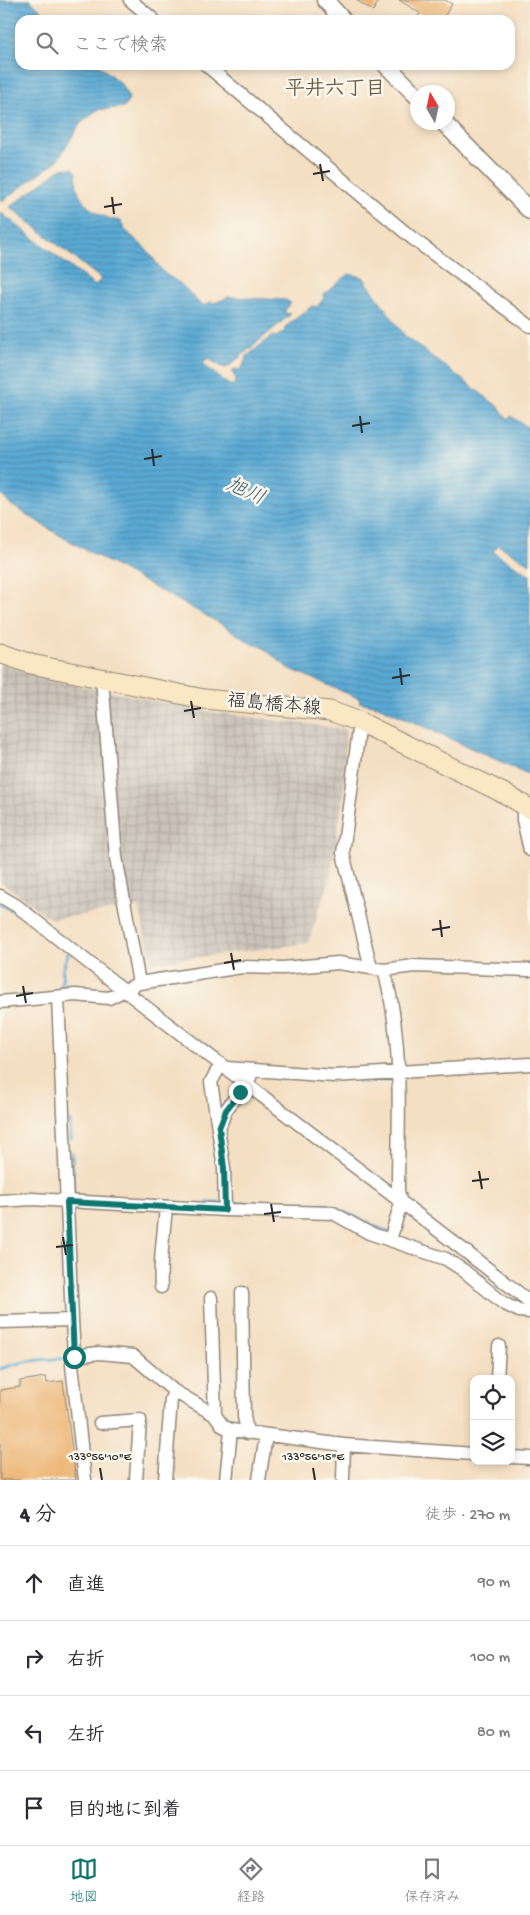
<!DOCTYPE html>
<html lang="ja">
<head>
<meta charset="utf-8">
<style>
	body { margin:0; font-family:"Gochi Hand","Klee One",sans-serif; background:#f2f2f3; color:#2b2b33 }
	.controls { position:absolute; right:15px; bottom:15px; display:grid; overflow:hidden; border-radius:10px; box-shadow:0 2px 8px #0003 }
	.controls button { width:45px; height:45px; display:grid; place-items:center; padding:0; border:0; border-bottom:1px solid #e1e1e2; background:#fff; color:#2b2b33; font:25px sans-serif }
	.compass { position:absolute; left:410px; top:85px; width:45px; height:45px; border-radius:50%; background:#fff; box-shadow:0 2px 8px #0003; rotate:351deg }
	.stop { position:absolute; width:15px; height:15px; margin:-11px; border:4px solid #0f766e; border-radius:50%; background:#fff }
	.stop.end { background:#0f766e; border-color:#fff; box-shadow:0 1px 5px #0008 }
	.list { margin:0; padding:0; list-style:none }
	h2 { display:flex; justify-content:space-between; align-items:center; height:65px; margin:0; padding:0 20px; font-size:21px }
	h2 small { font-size:16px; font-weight:400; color:#7c7c81 }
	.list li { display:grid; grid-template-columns:32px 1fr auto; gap:15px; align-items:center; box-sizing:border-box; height:75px; padding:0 20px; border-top:1px solid #e1e1e2 }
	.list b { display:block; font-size:19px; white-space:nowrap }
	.list em { font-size:16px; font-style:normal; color:#7c7c81 }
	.icon { flex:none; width:28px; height:28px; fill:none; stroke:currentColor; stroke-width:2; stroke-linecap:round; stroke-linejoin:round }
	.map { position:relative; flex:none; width:530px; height:1480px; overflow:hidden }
	.search { position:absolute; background:#fff; box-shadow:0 2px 8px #0003; left:15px; right:15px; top:15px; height:55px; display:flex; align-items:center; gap:12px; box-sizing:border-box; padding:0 18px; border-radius:15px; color:#7c7c81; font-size:19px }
	.sheet { height:365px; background:#fff }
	nav { display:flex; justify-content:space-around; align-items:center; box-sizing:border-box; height:70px; border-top:1px solid #e1e1e2; background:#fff; font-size:14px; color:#7c7c81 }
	nav a { display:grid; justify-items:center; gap:2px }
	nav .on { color:#0f766e }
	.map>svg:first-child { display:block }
</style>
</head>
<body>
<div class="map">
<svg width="530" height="1480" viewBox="0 0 530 1480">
	<defs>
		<pattern id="industrial-grid" width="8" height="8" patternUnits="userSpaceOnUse" patternTransform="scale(1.25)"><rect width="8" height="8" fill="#cbc2b8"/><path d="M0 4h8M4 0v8" fill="none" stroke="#aea79e"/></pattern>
		<pattern id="water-rules" width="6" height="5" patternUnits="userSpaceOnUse" patternTransform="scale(1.25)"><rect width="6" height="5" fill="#5aa9d4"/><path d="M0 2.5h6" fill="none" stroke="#4b8aac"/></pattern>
	</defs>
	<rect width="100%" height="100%" fill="#fbf7ec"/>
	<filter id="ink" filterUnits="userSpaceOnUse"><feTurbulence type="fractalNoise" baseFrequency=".02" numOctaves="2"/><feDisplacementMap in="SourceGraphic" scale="10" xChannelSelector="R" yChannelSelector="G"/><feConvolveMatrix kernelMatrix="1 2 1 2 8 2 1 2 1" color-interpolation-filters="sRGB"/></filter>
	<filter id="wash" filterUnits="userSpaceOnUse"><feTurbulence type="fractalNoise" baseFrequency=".0096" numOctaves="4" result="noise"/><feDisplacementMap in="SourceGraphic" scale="20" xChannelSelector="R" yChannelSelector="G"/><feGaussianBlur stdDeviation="1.12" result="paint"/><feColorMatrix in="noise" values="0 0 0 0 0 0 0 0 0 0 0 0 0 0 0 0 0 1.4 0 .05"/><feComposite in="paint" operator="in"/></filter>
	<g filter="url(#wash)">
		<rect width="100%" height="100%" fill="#f4dfc3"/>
		<!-- industrial -->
		<path fill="url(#industrial-grid)" d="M0,663L59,682L218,713L345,729L344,791L330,879L308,943L151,963L139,907L51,919L0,881Z"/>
		<!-- water -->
		<path fill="url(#water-rules)" stroke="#426a80" d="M0,0H30L51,20H20V65H99L121,84L129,98L125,107L97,110L80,124L57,161L2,201L0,200Z
			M73,168C78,173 76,179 77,186C81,208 102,218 121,221L124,229L147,250L164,273L181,284L201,305H206L210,302L214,303L229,297L286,300L291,303L285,310V313L291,314L228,367L224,368L207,358L203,364L229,385H234L236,379L232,372L234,369L241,370L247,356L272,336L276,337L285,331V327L312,306L317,307L324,298L323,295L349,274L363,277L405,336L500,408L508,420L511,416L530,429V564L498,545L493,552L530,575V775L378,706L359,702L360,699L288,668L261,646L252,644L223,625L64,538L11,505L0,494V212L95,286L101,279L10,207L60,169Z"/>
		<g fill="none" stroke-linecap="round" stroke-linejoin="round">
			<!-- stream -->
			<path stroke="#5aa9d4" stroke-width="3" d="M0,904L15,912
				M61,992L63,969L68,953
				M278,1078L292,1079
				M358,1081L394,1079
				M70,1121L71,1139
				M72,1153L74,1197
				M207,1203H221
				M227,1203L329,1205L390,1233
				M0,1369C24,1360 45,1358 70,1359
				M228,1423L241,1426"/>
		</g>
		<g id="blocks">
			<!-- building -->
			<path fill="#edb779" d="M356,0H379L373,11Z
				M399,0H445L452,4L442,20H416L420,13Z
				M46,1377L47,1383L63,1381L76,1480H0V1390L20,1387V1381Z"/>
		</g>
	</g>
	<g filter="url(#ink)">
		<use href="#blocks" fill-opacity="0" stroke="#908577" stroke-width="1"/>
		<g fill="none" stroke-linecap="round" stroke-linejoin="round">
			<defs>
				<path id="minor" d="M130,0L154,20
					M206,65L412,238L530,326
					M102,678L116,857L139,983
					M360,722L343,853L371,968
					M523,804V820L530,850
					M0,896L17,906C185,1041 361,1168 530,1302
					M384,970C404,1041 398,1117 398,1191L401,1203L390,1240
					M0,1002L75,995L109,998L139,983L242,967L283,968L338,963L384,970L414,966L530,970
					M221,1064L211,1082L224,1168L225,1210
					M227,1068L334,1076L530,1064
					M219,1128L226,1110L250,1078
					M0,1201L32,1199L225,1210L333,1213L369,1233L446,1259L463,1270L503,1303L519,1311L530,1312
					M161,1287C159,1260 164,1234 166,1207
					M242,1293L244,1416L247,1433
					M211,1298L215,1415L223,1426L231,1430L226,1480
					M72,1320L74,1356L72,1365L85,1480
					M0,1322L72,1320L58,997
					M74,1356L99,1353L133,1356L174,1391L215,1415
					M497,1379L499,1346
					M100,1423L140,1420L136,1480
					M231,1430L344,1445L343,1480
					M344,1445L474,1454
					M511,1457L530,1458
					M165,1480L171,1399L174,1391
					M259,1480L266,1435"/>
				<path id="tertiary" d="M325,0L343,20
					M386,65L418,97
					M443,122L530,211"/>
				<path id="secondary" d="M0,653L31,664L204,699L330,711L360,722L507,795L530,809"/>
			</defs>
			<!-- minor casing -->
			<use href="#minor" stroke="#908577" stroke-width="15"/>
			<!-- tertiary casing -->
			<use href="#tertiary" stroke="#908577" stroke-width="19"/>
			<!-- secondary casing -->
			<use href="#secondary" stroke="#908577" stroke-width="21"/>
			<!-- minor -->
			<use href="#minor" stroke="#fff" stroke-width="12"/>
			<!-- tertiary -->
			<use href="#tertiary" stroke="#fff" stroke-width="16"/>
			<!-- secondary -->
			<use href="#secondary" stroke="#fae7c3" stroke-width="19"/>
		</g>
	</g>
	<g fill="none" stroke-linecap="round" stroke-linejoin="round" filter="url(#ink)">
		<!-- route -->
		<path stroke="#0f766e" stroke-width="6" d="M74,1357L67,1202L225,1210L224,1168L219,1128L226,1110L240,1092"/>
	</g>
	<!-- ticks -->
	<path fill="none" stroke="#2b2b2b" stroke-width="2" d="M320,164L323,181M313,174L330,171M112,197L114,214M104,207L122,204M360,416L362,433M352,426L370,423M152,449L154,466M144,459L162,456M400,668L402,685M392,678L410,675M191,701L194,718M184,711L201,708M440,920L442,937M432,930L450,927M231,953L234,970M224,963L241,960M23,986L26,1003M16,996L33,993M479,1171L482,1189M472,1181L489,1179M271,1204L274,1222M264,1214L281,1212M63,1237L66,1255M56,1247L73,1245M100,1468L102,1480M313,1468L315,1480"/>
	<g text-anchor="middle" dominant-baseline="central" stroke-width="5" stroke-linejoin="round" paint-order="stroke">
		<!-- street labels -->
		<g font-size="19" fill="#2b2b2b" stroke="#fbf7ec">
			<text transform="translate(274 706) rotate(5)">福島橋本線</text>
		</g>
		<!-- neighbourhood labels -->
		<g font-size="20" font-weight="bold" fill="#6f5c46" stroke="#fbf7ec">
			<text x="335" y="90">平井六丁目</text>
		</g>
		<!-- water labels -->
		<g font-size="20" font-style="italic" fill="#3e5d6f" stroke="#fbf7ec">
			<text transform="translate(245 493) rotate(24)">旭川</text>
		</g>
	</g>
	<g font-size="12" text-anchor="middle" fill="#2b2b2b" stroke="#fbf7ec" stroke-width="5" stroke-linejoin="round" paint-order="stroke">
		<text x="100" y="1460">133°56'10"E</text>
		<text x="313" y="1460">133°56'15"E</text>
	</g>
</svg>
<div class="controls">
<button><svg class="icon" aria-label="locate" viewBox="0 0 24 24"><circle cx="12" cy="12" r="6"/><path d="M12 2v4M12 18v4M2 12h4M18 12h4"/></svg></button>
<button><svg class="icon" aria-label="layers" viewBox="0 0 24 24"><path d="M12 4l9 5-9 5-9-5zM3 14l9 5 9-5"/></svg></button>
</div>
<svg class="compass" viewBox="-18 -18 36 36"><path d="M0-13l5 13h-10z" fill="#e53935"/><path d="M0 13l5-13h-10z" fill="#7c7c81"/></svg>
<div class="stop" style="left:74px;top:1357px"></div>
<div class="stop end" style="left:240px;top:1092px"></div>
<div class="search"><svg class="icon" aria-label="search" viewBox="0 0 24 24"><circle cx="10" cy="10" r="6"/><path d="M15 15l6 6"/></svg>ここで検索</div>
</div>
<section class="sheet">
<h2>4 分<small>徒歩 · 270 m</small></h2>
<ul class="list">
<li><svg class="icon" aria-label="ahead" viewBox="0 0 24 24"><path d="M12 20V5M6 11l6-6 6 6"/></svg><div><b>直進</b></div><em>90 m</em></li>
<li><svg class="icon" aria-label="right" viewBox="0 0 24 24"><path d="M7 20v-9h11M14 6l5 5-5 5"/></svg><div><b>右折</b></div><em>100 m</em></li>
<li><svg class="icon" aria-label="left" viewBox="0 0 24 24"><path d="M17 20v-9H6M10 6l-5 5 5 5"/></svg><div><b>左折</b></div><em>80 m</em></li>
<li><svg class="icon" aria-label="arrive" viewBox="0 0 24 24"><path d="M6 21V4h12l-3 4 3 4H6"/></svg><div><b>目的地に到着</b></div></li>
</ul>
</section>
<nav>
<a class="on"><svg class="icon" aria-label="map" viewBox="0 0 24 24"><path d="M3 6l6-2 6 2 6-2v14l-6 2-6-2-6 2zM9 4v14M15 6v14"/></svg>地図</a>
<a><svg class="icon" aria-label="directions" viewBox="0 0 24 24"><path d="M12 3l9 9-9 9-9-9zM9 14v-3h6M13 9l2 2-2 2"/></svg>経路</a>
<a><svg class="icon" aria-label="saved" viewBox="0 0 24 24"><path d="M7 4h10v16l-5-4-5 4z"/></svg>保存済み</a>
</nav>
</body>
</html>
